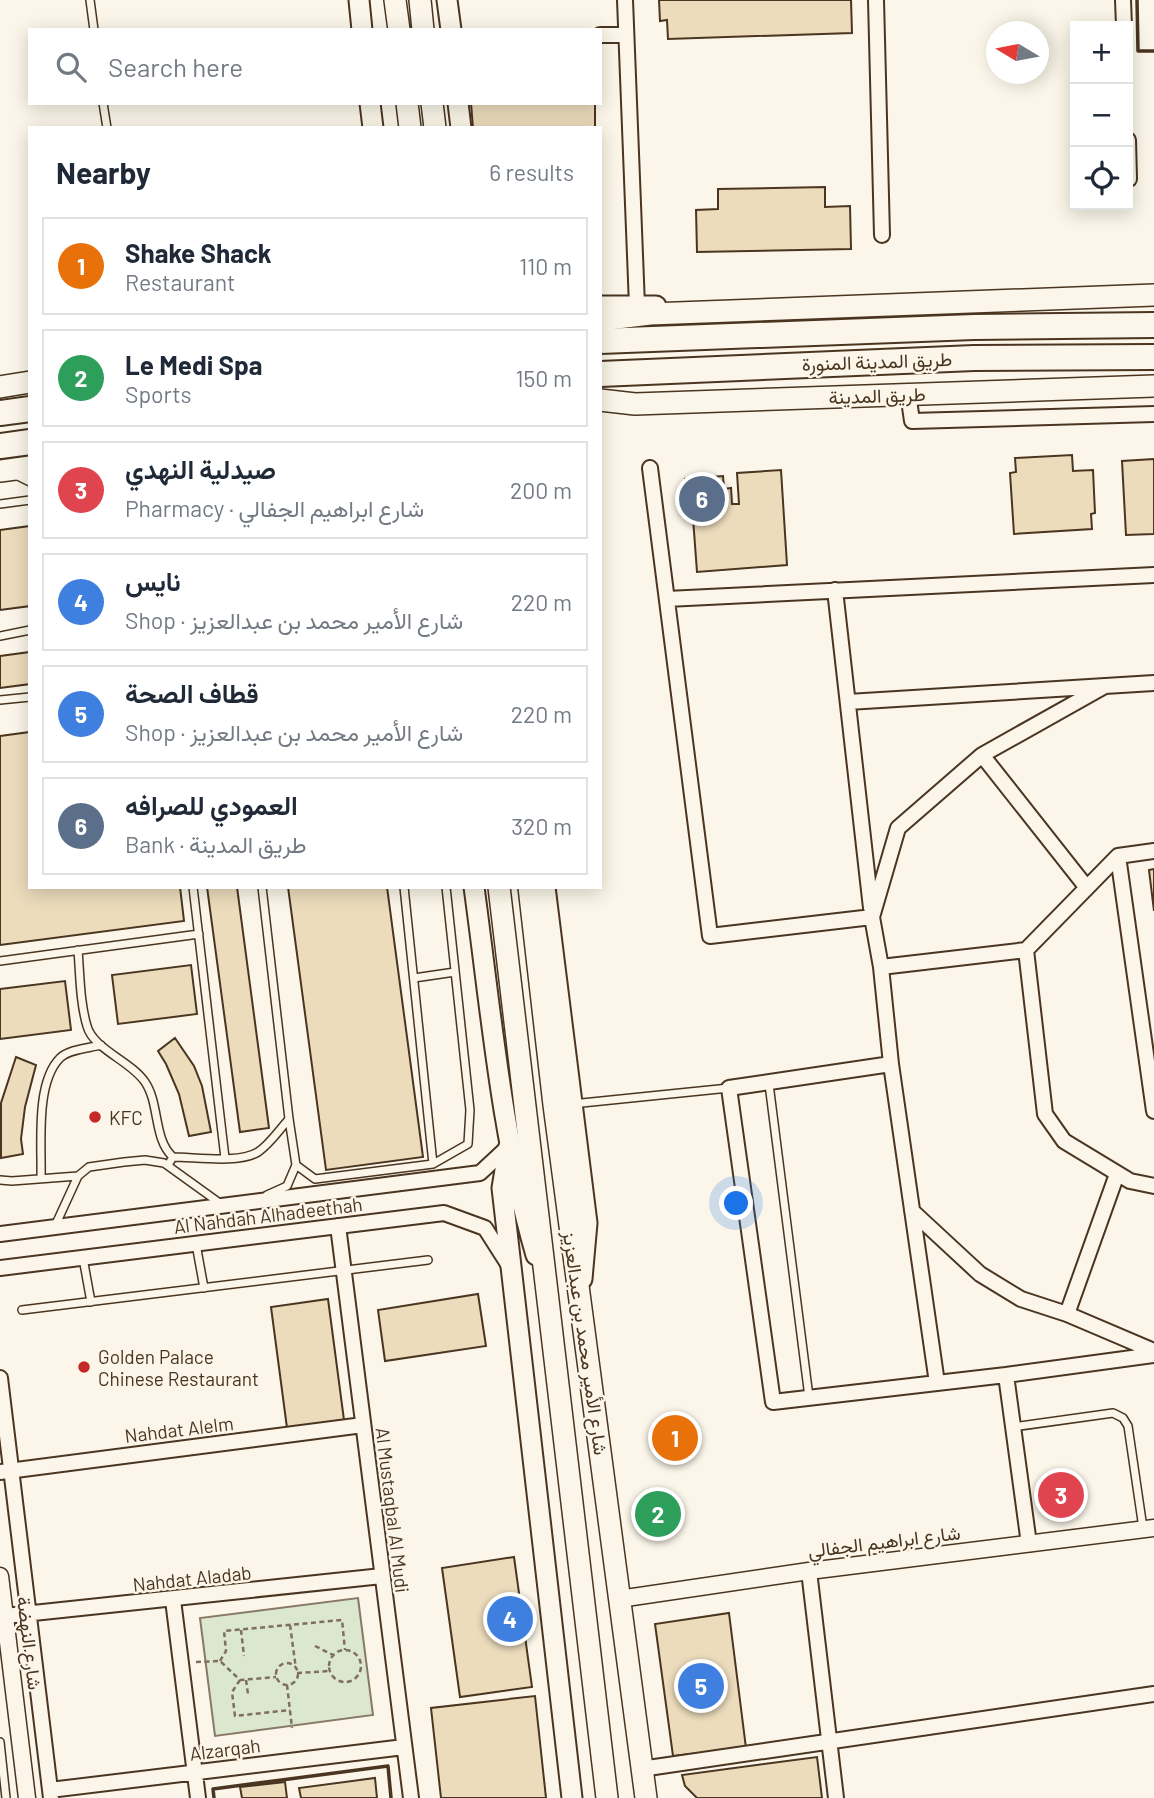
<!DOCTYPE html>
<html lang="en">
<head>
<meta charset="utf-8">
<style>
	body { margin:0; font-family:Barlow,Vazirmatn,sans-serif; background:#f6f6f7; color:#1f2937 }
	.controls { position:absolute; right:21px; top:21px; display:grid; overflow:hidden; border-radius:0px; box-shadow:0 4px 18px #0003 }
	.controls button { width:63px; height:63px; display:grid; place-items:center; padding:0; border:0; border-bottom:2px solid #e0e1e3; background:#fff; color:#1f2937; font:35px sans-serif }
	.compass { position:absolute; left:986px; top:21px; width:63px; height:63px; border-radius:50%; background:#fff; box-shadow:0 4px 18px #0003; rotate:280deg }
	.you { position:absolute; left:737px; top:1204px; width:24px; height:24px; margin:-18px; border:5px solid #fff; border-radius:50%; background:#1a73e8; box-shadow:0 0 0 10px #1a73e833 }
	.badge { display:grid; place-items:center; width:46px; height:46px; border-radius:50%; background:#c62828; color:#fff; font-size:23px; font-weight:700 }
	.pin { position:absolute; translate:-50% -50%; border:4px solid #fff; box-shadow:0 2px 7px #0006 }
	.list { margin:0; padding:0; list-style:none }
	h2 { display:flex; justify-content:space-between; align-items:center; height:91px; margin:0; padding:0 28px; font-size:30px }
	h2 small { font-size:23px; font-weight:400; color:#747a83 }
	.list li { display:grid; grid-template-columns:46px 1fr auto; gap:21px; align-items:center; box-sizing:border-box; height:98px; margin:0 14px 14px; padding:0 14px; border:2px solid #e0e1e3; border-radius:0px }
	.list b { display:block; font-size:26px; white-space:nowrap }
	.list p { margin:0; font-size:23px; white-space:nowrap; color:#747a83 }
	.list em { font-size:23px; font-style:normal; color:#747a83 }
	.icon { flex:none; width:38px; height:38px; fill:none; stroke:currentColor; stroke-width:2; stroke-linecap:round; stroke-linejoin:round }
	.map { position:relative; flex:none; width:1154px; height:1798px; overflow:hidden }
	.search { position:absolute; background:#fff; box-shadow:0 4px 18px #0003; left:28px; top:28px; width:574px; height:77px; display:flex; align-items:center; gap:18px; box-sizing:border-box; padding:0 24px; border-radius:0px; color:#747a83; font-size:26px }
	.panel { position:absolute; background:#fff; box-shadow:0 4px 18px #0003; left:28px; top:126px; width:574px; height:763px; border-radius:0px }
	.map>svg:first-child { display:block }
</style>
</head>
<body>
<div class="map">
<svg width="1154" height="1798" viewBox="0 0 1154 1798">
	<rect width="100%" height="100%" fill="#fbf6e9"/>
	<!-- green -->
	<path fill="#dce7d0" stroke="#887966" stroke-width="2" d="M358,1598L373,1715L215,1736L200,1618Z"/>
	<!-- building -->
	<path fill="#ecdcbc" stroke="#4a3520" stroke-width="2" d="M659,0H851L852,33L668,39L667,20L660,21Z
		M471,103H595V128H473Z
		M825,187V207L850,206L851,249L697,252L696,210L718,209V189Z
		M1072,455L1073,471L1093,470L1095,513L1091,514L1092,529L1014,534L1010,473L1016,472L1015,458Z
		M1154,459V534L1126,535L1122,461Z
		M781,470L787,565L697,572L693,518L687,505L685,479L723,476L724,489L731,488L732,504H739L737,473Z
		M30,526V606L0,610V530Z
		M30,652V684L0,688V656Z
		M30,732V887H180L184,921L0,945V736Z
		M1154,869V911L1149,870Z
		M207,887H237L269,1128L240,1132Z
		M288,887H387L423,1157L326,1170Z
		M191,965L197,1014L118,1024L112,975Z
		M65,981L71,1030L0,1039V989Z
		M175,1038L194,1066L202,1086L211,1132L189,1136L179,1094L166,1064L158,1051Z
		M16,1057L36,1065L25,1107L21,1139L23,1154L1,1158V1103Z
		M478,1294L486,1346L385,1361L378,1310Z
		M328,1299L344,1420L287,1428L271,1307Z
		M514,1557L532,1687L460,1697L442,1568Z
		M729,1613L746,1748L673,1756L655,1624Z
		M535,1696L546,1798H441L431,1708Z
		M817,1757L822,1798H697L685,1786L682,1775Z
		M375,1778L377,1798H301L299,1788Z
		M285,1782L287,1798H242L240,1787Z"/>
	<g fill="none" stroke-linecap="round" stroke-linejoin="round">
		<defs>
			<path id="service" d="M90,0L94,30
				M103,103L107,128
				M16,475L30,482
				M0,504L30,500
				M0,636L30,630
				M0,700L30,697
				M193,887L225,1158
				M262,887L289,1119L296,1165L287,1186L267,1195
				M404,887L433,1164L468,1144L470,1110L446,887
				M78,950C80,975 80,1003 87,1026C93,1049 131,1061 145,1082C160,1104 153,1139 173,1157L168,1165
				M0,961L199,934
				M414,978L455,972
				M769,1084L809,1397
				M572,1104L729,1088
				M173,1157C195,1157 239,1164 258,1152C270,1144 279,1130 289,1119
				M296,1165L315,1179L433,1164
				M41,1178C42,1145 35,1083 60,1058C69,1049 90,1048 101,1045
				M0,1180L12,1181L78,1176
				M55,1226L78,1176L89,1167L124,1162L145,1160L164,1163L221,1204
				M196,1244L204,1288
				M83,1258L91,1302
				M22,1310L428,1260
				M1013,1427L1113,1413L1123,1418L1128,1426L1143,1528
				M0,1742L6,1798"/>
			<path id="minor" d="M625,0L637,306
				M876,0L882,235
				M1123,0L1124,26
				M600,35H626
				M1128,140L1129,179
				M908,393L912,421L1154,414
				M650,468L710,936L872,917L881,967L891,1064L729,1088L773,1402L1006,1375L1029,1544
				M835,590L871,908
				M667,599L1154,575
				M848,702L1154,683
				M982,755L1087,888
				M1118,856L1154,1111
				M872,917L898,828L982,755L1105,686
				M1026,950L1118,856L1154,851
				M881,967L1026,950L1045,1114L1064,1141L1130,1181L1154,1186
				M891,1064L937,1383
				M912,1211L980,1274L1021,1299L1067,1314L1154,1351
				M338,1226L411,1798
				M0,1234L480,1173L509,1146
				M0,1268L444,1213L485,1228L508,1264
				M1067,1314L1117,1174
				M1006,1375L1154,1355
				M0,1378L51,1798
				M0,1472L363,1425
				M809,1571L836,1798
				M173,1600L198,1798
				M5,1616L382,1576
				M641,1769L1154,1694
				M50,1790L404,1747"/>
			<path id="tertiary" d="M0,1576L27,1798
				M619,1599L809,1571L1154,1528"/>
			<path id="secondary" d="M359,0L362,30
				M447,0L451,30
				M370,103L373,128
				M458,103L461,128
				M600,306H656
				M474,887C491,1011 501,1135 536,1255
				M545,887L587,1223L582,1279
				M509,1146L502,1188L572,1798"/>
			<path id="primary" d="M395,0L399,30
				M420,0L423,30
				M407,103L410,128
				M432,103L435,128
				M600,320L650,314L1154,295
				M0,387L30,382
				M600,400L635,404L1154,386
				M0,471L30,467
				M499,887L607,1798
				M529,887L554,1105L646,1798"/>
			<path id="motorway" d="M600,341L974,327L1154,325
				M600,374L974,358L1154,357
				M0,413L30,409
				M0,446L30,442"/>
		</defs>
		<!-- service casing -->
		<use href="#service" stroke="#4a3520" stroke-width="10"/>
		<!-- minor casing -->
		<use href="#minor" stroke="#4a3520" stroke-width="18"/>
		<!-- tertiary casing -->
		<use href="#tertiary" stroke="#4a3520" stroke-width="19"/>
		<!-- secondary casing -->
		<use href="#secondary" stroke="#4a3520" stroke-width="23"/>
		<!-- primary casing -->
		<use href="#primary" stroke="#4a3520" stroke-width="24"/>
		<!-- motorway casing -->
		<use href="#motorway" stroke="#4a3520" stroke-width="28"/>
		<!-- path -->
		<path stroke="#7f6f5c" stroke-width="2.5" stroke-dasharray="5 3.5" stroke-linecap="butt" d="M290,1625L296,1669
			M241,1630L244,1656
			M315,1646L333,1655
			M329 1666a16 16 0 1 1 32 0a16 16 0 1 1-32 0Z
			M220,1661L226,1651L224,1631L342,1620L345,1650
			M196,1662L220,1661L240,1680L276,1677
			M276 1674a11 11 0 1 1 22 0a11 11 0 1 1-22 0Z
			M297,1673L329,1671
			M240,1680L232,1692L235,1716L290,1710
			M246,1680L248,1694
			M287,1685L292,1728"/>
		<!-- service -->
		<use href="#service" stroke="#fbf6e9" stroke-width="7"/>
		<!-- minor -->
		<use href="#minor" stroke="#fbf6e9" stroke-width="14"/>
		<!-- tertiary -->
		<use href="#tertiary" stroke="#fbf6e9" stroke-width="16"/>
		<!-- secondary -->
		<use href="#secondary" stroke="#fbf6e9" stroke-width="19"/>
		<!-- primary -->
		<use href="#primary" stroke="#fbf6e9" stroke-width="21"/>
		<!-- motorway -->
		<use href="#motorway" stroke="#fbf6e9" stroke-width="24"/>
		<!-- wall -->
		<path stroke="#4a3520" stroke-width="3.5" d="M1137,0L1138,51H1154
			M214,1798L213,1789L388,1766L391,1798"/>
	</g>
	<!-- markers -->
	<g fill="#c62828" stroke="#fbf6e9" stroke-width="2.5">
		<circle cx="95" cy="1117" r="7"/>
		<circle cx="84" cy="1367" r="7"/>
	</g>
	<g text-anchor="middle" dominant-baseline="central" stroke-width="5" stroke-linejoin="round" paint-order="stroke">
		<!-- street labels -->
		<g font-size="19" fill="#4a3520" stroke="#fbf6e9">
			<text transform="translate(877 361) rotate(-2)">طريق المدينة المنورة</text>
			<text transform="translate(877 395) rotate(-2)">طريق المدينة</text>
			<text transform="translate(268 1215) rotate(-7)">Al Nahdah Alhadeethah</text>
			<text transform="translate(586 1343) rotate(82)">شارع الأمير محمد بن عبدالعزيز</text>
			<text transform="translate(179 1429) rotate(-7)">Nahdat Alelm</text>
			<text transform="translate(393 1510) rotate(83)">Al Mustaqbal Al Mudi</text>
			<text transform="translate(884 1541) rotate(-7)">شارع ابراهيم الجفالي</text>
			<text transform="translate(192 1578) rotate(-6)">Nahdat Aladab</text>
			<text transform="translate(30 1643) rotate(83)">شارع النهضة</text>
			<text transform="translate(225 1749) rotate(-7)">Alzarqah</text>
		</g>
		<!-- poi labels -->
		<g font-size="19" fill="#4a3520" stroke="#fbf6e9" text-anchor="start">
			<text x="109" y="1117">KFC</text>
			<text x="98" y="1356">Golden Palace<tspan x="98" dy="22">Chinese Restaurant</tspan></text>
		</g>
	</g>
</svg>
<div class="controls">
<button>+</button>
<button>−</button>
<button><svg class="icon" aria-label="locate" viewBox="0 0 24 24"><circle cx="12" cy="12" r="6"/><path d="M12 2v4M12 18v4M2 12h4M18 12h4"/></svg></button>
</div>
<svg class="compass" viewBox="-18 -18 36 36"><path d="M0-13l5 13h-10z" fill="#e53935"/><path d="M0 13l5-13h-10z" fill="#747a83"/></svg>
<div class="you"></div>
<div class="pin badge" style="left:675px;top:1438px;background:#e8710a">1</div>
<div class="pin badge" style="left:658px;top:1514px;background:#2e9e5b">2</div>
<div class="pin badge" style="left:1061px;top:1495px;background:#e0444e">3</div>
<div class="pin badge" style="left:510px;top:1619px;background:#3f7fe0">4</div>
<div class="pin badge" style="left:701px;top:1686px;background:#3f7fe0">5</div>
<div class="pin badge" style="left:702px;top:499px;background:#5c6f8a">6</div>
<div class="search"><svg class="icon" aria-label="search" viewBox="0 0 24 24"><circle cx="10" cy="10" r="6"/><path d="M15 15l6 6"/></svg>Search here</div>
<section class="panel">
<h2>Nearby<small>6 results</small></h2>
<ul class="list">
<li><span class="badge" style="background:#e8710a">1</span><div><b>Shake Shack</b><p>Restaurant</p></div><em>110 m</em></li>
<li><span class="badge" style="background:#2e9e5b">2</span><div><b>Le Medi Spa</b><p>Sports</p></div><em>150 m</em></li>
<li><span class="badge" style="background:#e0444e">3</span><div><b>صيدلية النهدي</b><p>Pharmacy · شارع ابراهيم الجفالي</p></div><em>200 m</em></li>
<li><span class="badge" style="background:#3f7fe0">4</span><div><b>نايس</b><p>Shop · شارع الأمير محمد بن عبدالعزيز</p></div><em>220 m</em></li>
<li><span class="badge" style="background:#3f7fe0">5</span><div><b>قطاف الصحة</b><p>Shop · شارع الأمير محمد بن عبدالعزيز</p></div><em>220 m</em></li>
<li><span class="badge" style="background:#5c6f8a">6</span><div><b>العمودي للصرافه</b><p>Bank · طريق المدينة</p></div><em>320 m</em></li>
</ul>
</section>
</div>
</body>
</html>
